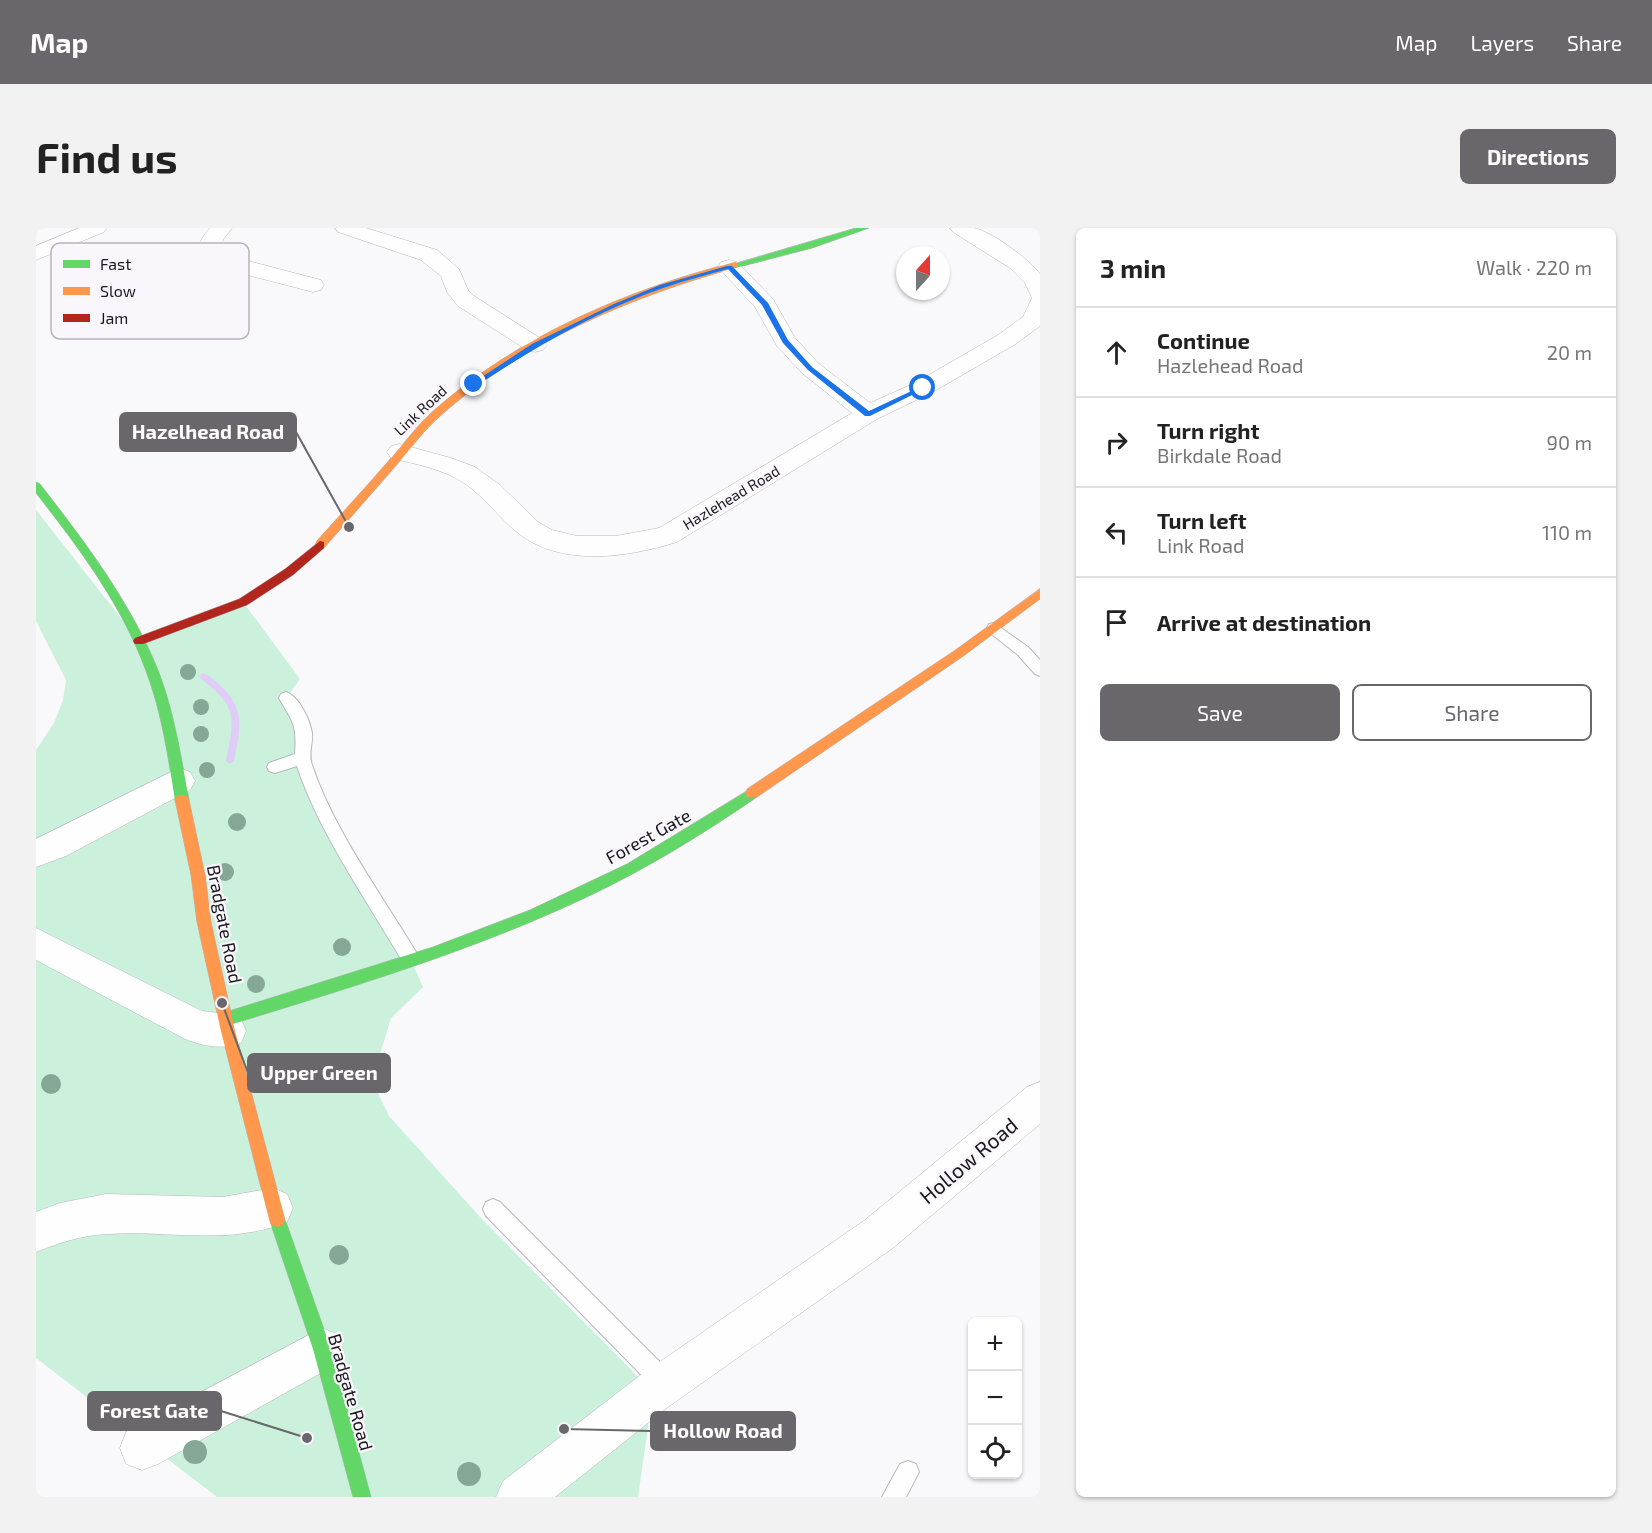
<!DOCTYPE html>
<html lang="en">
<head>
<meta charset="utf-8">
<style>
	body { margin:0; font-family:"Exo 2",sans-serif; background:#f2f2f2; color:#222 }
	.controls { position:absolute; right:18px; bottom:18px; display:grid; overflow:hidden; border-radius:9px; box-shadow:0 2px 4px #0004 }
	.controls button { width:54px; height:54px; display:grid; place-items:center; padding:0; border:0; border-bottom:2px solid #e0e0e0; background:#fff; color:#222; font:30px sans-serif }
	.compass { position:absolute; left:860px; top:18px; width:54px; height:54px; border-radius:50%; background:#fff; box-shadow:0 2px 4px #0004; rotate:21deg }
	.stop { position:absolute; width:18px; height:18px; margin:-14px; border:4px solid #1a73e8; border-radius:50%; background:#fff }
	.stop.end { background:#1a73e8; border-color:#fff; box-shadow:0 2px 6px #0008 }
	.list { margin:0; padding:0; list-style:none }
	h2 { display:flex; justify-content:space-between; align-items:center; height:78px; margin:0; padding:0 24px; font-size:26px }
	h2 small { font-size:20px; font-weight:400; color:#767676 }
	.list li { display:grid; grid-template-columns:39px 1fr auto; gap:18px; align-items:center; box-sizing:border-box; height:90px; padding:0 24px; border-top:2px solid #e0e0e0 }
	.list b { display:block; font-size:22px; white-space:nowrap }
	.list p { margin:0; font-size:20px; white-space:nowrap; color:#767676 }
	.list em { font-size:20px; font-style:normal; color:#767676 }
	.actions { display:flex; gap:12px; padding:18px 24px }
	.actions a { flex:1; padding:14px 0; border:2px solid #69666c; border-radius:9px; text-align:center; font-size:21px; color:#69666c }
	.actions .main { background:#69666c; color:#fff }
	.icon { flex:none; width:33px; height:33px; fill:none; stroke:currentColor; stroke-width:2; stroke-linecap:round; stroke-linejoin:round }
	.map { position:relative; flex:none; width:1004px; height:1269px; overflow:hidden; border-radius:9px }
	header { display:flex; align-items:center; gap:36px; box-sizing:border-box; height:84px; padding:0 30px; background:#69666c; color:#fff }
	header strong { font-size:28px }
	nav { display:flex; gap:33px; margin-inline-start:auto; font-size:21px }
	.intro { display:flex; align-items:center; justify-content:space-between; box-sizing:border-box; height:144px; padding:0 36px }
	h1 { margin:0; font-size:42px }
	.button { padding:15px 27px; border-radius:9px; background:#69666c; color:#fff; font-size:21px; font-weight:700 }
	main { display:flex; gap:36px; padding:0 36px }
	aside { flex:1; background:#fff; border-radius:9px; box-shadow:0 2px 4px #0004 }
	.map>svg:first-child { display:block }
</style>
</head>
<body>
<header>
<strong>Map</strong>
<nav><a>Map</a><a>Layers</a><a>Share</a></nav>
</header>
<div class="intro"><h1>Find us</h1><a class="button">Directions</a></div>
<main>
<div class="map">
<svg width="1004" height="1269" viewBox="0 0 1004 1269">
	<rect width="100%" height="100%" fill="#f9f8fb"/>
	<!-- green -->
	<path fill="#cbf1dc" d="M0,282L103,413L207,374L264,451L250,470L266,530L374,730L387,759L355,790L336,853L353,888L444,989L617,1164L602,1269H181L0,1130V522L18,495L27,472L30,452L0,393Z"/>
	<g fill="none" stroke-linecap="round" stroke-linejoin="round">
		<!-- stream -->
		<path fill="#dfcdf8" fill-rule="evenodd" d="M167,445C174,448 180,453 186,459C210,482 204,503 198,533L194,536L190,533C199,489 202,479 164,450L163,448Z"/>
		<defs>
			<path id="lane" d="M958,395L992,419L1004,432V448L999,446L982,427L953,404L951,400L953,396Z
				M250,464C263,468 274,492 276,505C277,516 272,526 276,537C298,602 345,666 380,724L383,730L380,736L374,738L368,736C333,676 282,603 261,538L239,545L233,543L231,539L233,535L259,526C261,495 257,495 243,470L245,466Z
				M457,971L464,974L637,1147L640,1155L637,1163L629,1166L621,1163L450,988L447,981L450,974Z
				M872,1233L880,1236L883,1244L870,1269H846L864,1236Z"/>
			<path id="street" d="M43,0H71L68,4L0,32V18Z
				M174,0H196C190,9 184,12 184,24L193,28L285,52L288,57L285,62L277,64L177,38C157,27 160,16 174,0Z
				M299,0H330L401,22L423,41L432,62L438,68L507,112L511,117L507,122L499,124L491,122L422,78L411,64L405,48L385,32L302,4Z
				M914,0C921,0 930,0 938,0C955,3 994,32 1004,46V98L978,117L895,165L841,191L641,314C593,329 526,340 482,305C463,290 449,269 428,255C407,241 380,236 355,230L351,224L355,218L364,216L415,230L439,239L464,257L502,294L516,302L541,308H580L623,300L816,185L766,145L741,118L719,79L682,39L685,34L693,32L701,34L737,71L759,110L782,135L834,175L879,155L962,107L987,89L996,70L989,55L974,40L917,4Z
				M143,540L154,544L159,553L154,562L30,628L0,639V611Z
				M0,700L166,783L192,786L205,791L210,803L205,815C186,822 167,818 149,811L0,732Z
				M1004,854V896L857,1020L632,1179L519,1269H460L467,1253L602,1149L829,992L991,859Z
				M237,960L251,966L257,980L251,994C192,1018 133,1002 72,1006C46,1007 23,1015 0,1024V984L24,975L70,966L187,969Z
				M286,1100L301,1106L307,1121L301,1136L122,1236L106,1242L90,1236L84,1220L90,1204Z"/>
			<path id="fast" d="M820,0H833L776,20L699,40L695,37Z
				M0,254L4,256C49,314 94,373 122,442C138,483 145,528 153,572L151,576H141L139,572C132,529 126,485 110,443C86,377 43,320 0,265Z
				M716,560L721,561L722,565L721,569C667,606 612,640 553,668C437,723 313,760 190,798L185,796L183,791L185,786L190,784L397,719L494,682L591,636Z
				M241,983L247,985L249,991L295,1121L335,1269H317L277,1121L233,991L235,985Z"/>
			<path id="slow" d="M699,34L702,35V39C594,69 487,114 403,189C388,202 376,219 363,234C338,263 313,291 288,320H280V314C305,286 331,258 356,229C369,214 381,198 395,185C480,109 590,62 699,34Z
				M1004,361V371L926,429L721,569H711L710,565L711,561L918,423Z
				M146,567L151,568L153,572L169,647L175,694L199,803L249,991L247,997L241,999L235,997L233,991L185,803L161,694L155,647L139,572L141,568Z"/>
			<path id="jam" d="M284,313L288,314V320L257,347L211,377L107,416H99L97,413L99,410L203,371L249,341Z"/>
		</defs>
		<!-- lane casing -->
		<use href="#lane" stroke="#b9b7bc" stroke-width="2"/>
		<!-- street casing -->
		<use href="#street" stroke="#b9b7bc" stroke-width="1"/>
		<!-- fast casing -->
		<use href="#fast" stroke="#b9b7bc" stroke-width="1"/>
		<!-- slow casing -->
		<use href="#slow" stroke="#b9b7bc" stroke-width="1"/>
		<!-- jam casing -->
		<use href="#jam" stroke="#b9b7bc" stroke-width="1"/>
		<!-- lane -->
		<use href="#lane" fill="#fefefe" fill-rule="evenodd"/>
		<!-- street -->
		<use href="#street" fill="#fefefe" fill-rule="evenodd"/>
		<!-- fast -->
		<use href="#fast" fill="#63d668" fill-rule="evenodd"/>
		<!-- slow -->
		<use href="#slow" fill="#ff974d" fill-rule="evenodd"/>
		<!-- jam -->
		<use href="#jam" fill="#b3261e" fill-rule="evenodd"/>
	</g>
	<!-- trees -->
	<g fill="#85a796">
		<circle cx="152" cy="444" r="8"/>
		<circle cx="165" cy="479" r="8"/>
		<circle cx="165" cy="506" r="8"/>
		<circle cx="171" cy="542" r="8"/>
		<circle cx="201" cy="594" r="9"/>
		<circle cx="189" cy="644" r="9"/>
		<circle cx="306" cy="719" r="9"/>
		<circle cx="220" cy="756" r="9"/>
		<circle cx="15" cy="856" r="10"/>
		<circle cx="303" cy="1027" r="10"/>
		<circle cx="159" cy="1224" r="12"/>
		<circle cx="433" cy="1246" r="12"/>
	</g>
	<!-- route -->
	<path fill="#1a73e8" d="M691,38H696L732,75L752,112L776,139L833,183L884,159L890,160L834,188H829L772,142L747,115L726,77L692,41C671,47 650,52 630,59C562,82 500,119 441,157L435,156L496,116L578,76L624,57Z"/>
	<g text-anchor="middle" dominant-baseline="central" stroke-width="4.5" stroke-linejoin="round" paint-order="stroke">
		<!-- far-street labels -->
		<g font-size="15" fill="#1b171f" stroke="#f9f7fc">
			<text transform="translate(384 182) rotate(-43)">Link Road</text>
			<text transform="translate(695 269) rotate(-31)">Hazlehead Road</text>
		</g>
		<!-- street labels -->
		<g font-size="18" fill="#1b171f" stroke="#f9f7fc">
			<text transform="translate(612 608) rotate(-29)">Forest Gate</text>
			<text transform="translate(189 696) rotate(79)">Bradgate Road</text>
			<text transform="translate(315 1164) rotate(74)">Bradgate Road</text>
		</g>
		<!-- near-street labels -->
		<g font-size="21" fill="#1b171f" stroke="#f9f7fc">
			<text transform="translate(932 932) rotate(-40)">Hollow Road</text>
		</g>
	</g>
	<!-- legend -->
	<rect x="15" y="15" width="198" height="96" rx="9" fill="#f9f7fc" stroke="#b6b4ba" stroke-width="1.5"/>
	<rect x="27" y="32" width="27" height="8" fill="#63d668"/>
	<rect x="27" y="59" width="27" height="8" fill="#ff974d"/>
	<rect x="27" y="86" width="27" height="8" fill="#b3261e"/>
	<g font-size="16" fill="#1b171f">
		<text x="64" y="42">Fast</text>
		<text x="64" y="69">Slow</text>
		<text x="64" y="96">Jam</text>
	</g>
	<!-- callouts -->
	<path fill="none" stroke="#69666c" stroke-width="2" d="M313 299L260 204M186 775L212 845M271 1210L185 1183M528 1201L615 1203"/>
	<g fill="#69666c" stroke="#f9f7fc" stroke-width="2">
		<circle cx="313" cy="299" r="6"/>
		<circle cx="186" cy="775" r="6"/>
		<circle cx="271" cy="1210" r="6"/>
		<circle cx="528" cy="1201" r="6"/>
	</g>
	<g fill="#69666c" stroke="#69666c" stroke-width="2">
		<rect x="84" y="185" width="176" height="38" rx="6"/>
		<rect x="212" y="826" width="142" height="38" rx="6"/>
		<rect x="52" y="1164" width="133" height="38" rx="6"/>
		<rect x="615" y="1184" width="144" height="38" rx="6"/>
	</g>
	<g font-size="20" text-anchor="middle" font-weight="bold" fill="#fff">
		<text x="172" y="211">Hazelhead Road</text>
		<text x="283" y="852">Upper Green</text>
		<text x="118" y="1190">Forest Gate</text>
		<text x="687" y="1210">Hollow Road</text>
	</g>
</svg>
<div class="controls">
<button>+</button>
<button>−</button>
<button><svg class="icon" aria-label="locate" viewBox="0 0 24 24"><circle cx="12" cy="12" r="6"/><path d="M12 2v4M12 18v4M2 12h4M18 12h4"/></svg></button>
</div>
<svg class="compass" viewBox="-18 -18 36 36"><path d="M0-13l5 13h-10z" fill="#e53935"/><path d="M0 13l5-13h-10z" fill="#767676"/></svg>
<div class="stop" style="left:887px;top:160px"></div>
<div class="stop end" style="left:438px;top:156px"></div>
</div>
<aside>
<h2>3 min<small>Walk · 220 m</small></h2>
<ul class="list">
<li><svg class="icon" aria-label="ahead" viewBox="0 0 24 24"><path d="M12 20V5M6 11l6-6 6 6"/></svg><div><b>Continue</b><p>Hazlehead Road</p></div><em>20 m</em></li>
<li><svg class="icon" aria-label="right" viewBox="0 0 24 24"><path d="M7 20v-9h11M14 6l5 5-5 5"/></svg><div><b>Turn right</b><p>Birkdale Road</p></div><em>90 m</em></li>
<li><svg class="icon" aria-label="left" viewBox="0 0 24 24"><path d="M17 20v-9H6M10 6l-5 5 5 5"/></svg><div><b>Turn left</b><p>Link Road</p></div><em>110 m</em></li>
<li><svg class="icon" aria-label="arrive" viewBox="0 0 24 24"><path d="M6 21V4h12l-3 4 3 4H6"/></svg><div><b>Arrive at destination</b></div></li>
</ul>
<div class="actions"><a class="main">Save</a><a>Share</a></div>
</aside>
</main>
</body>
</html>
